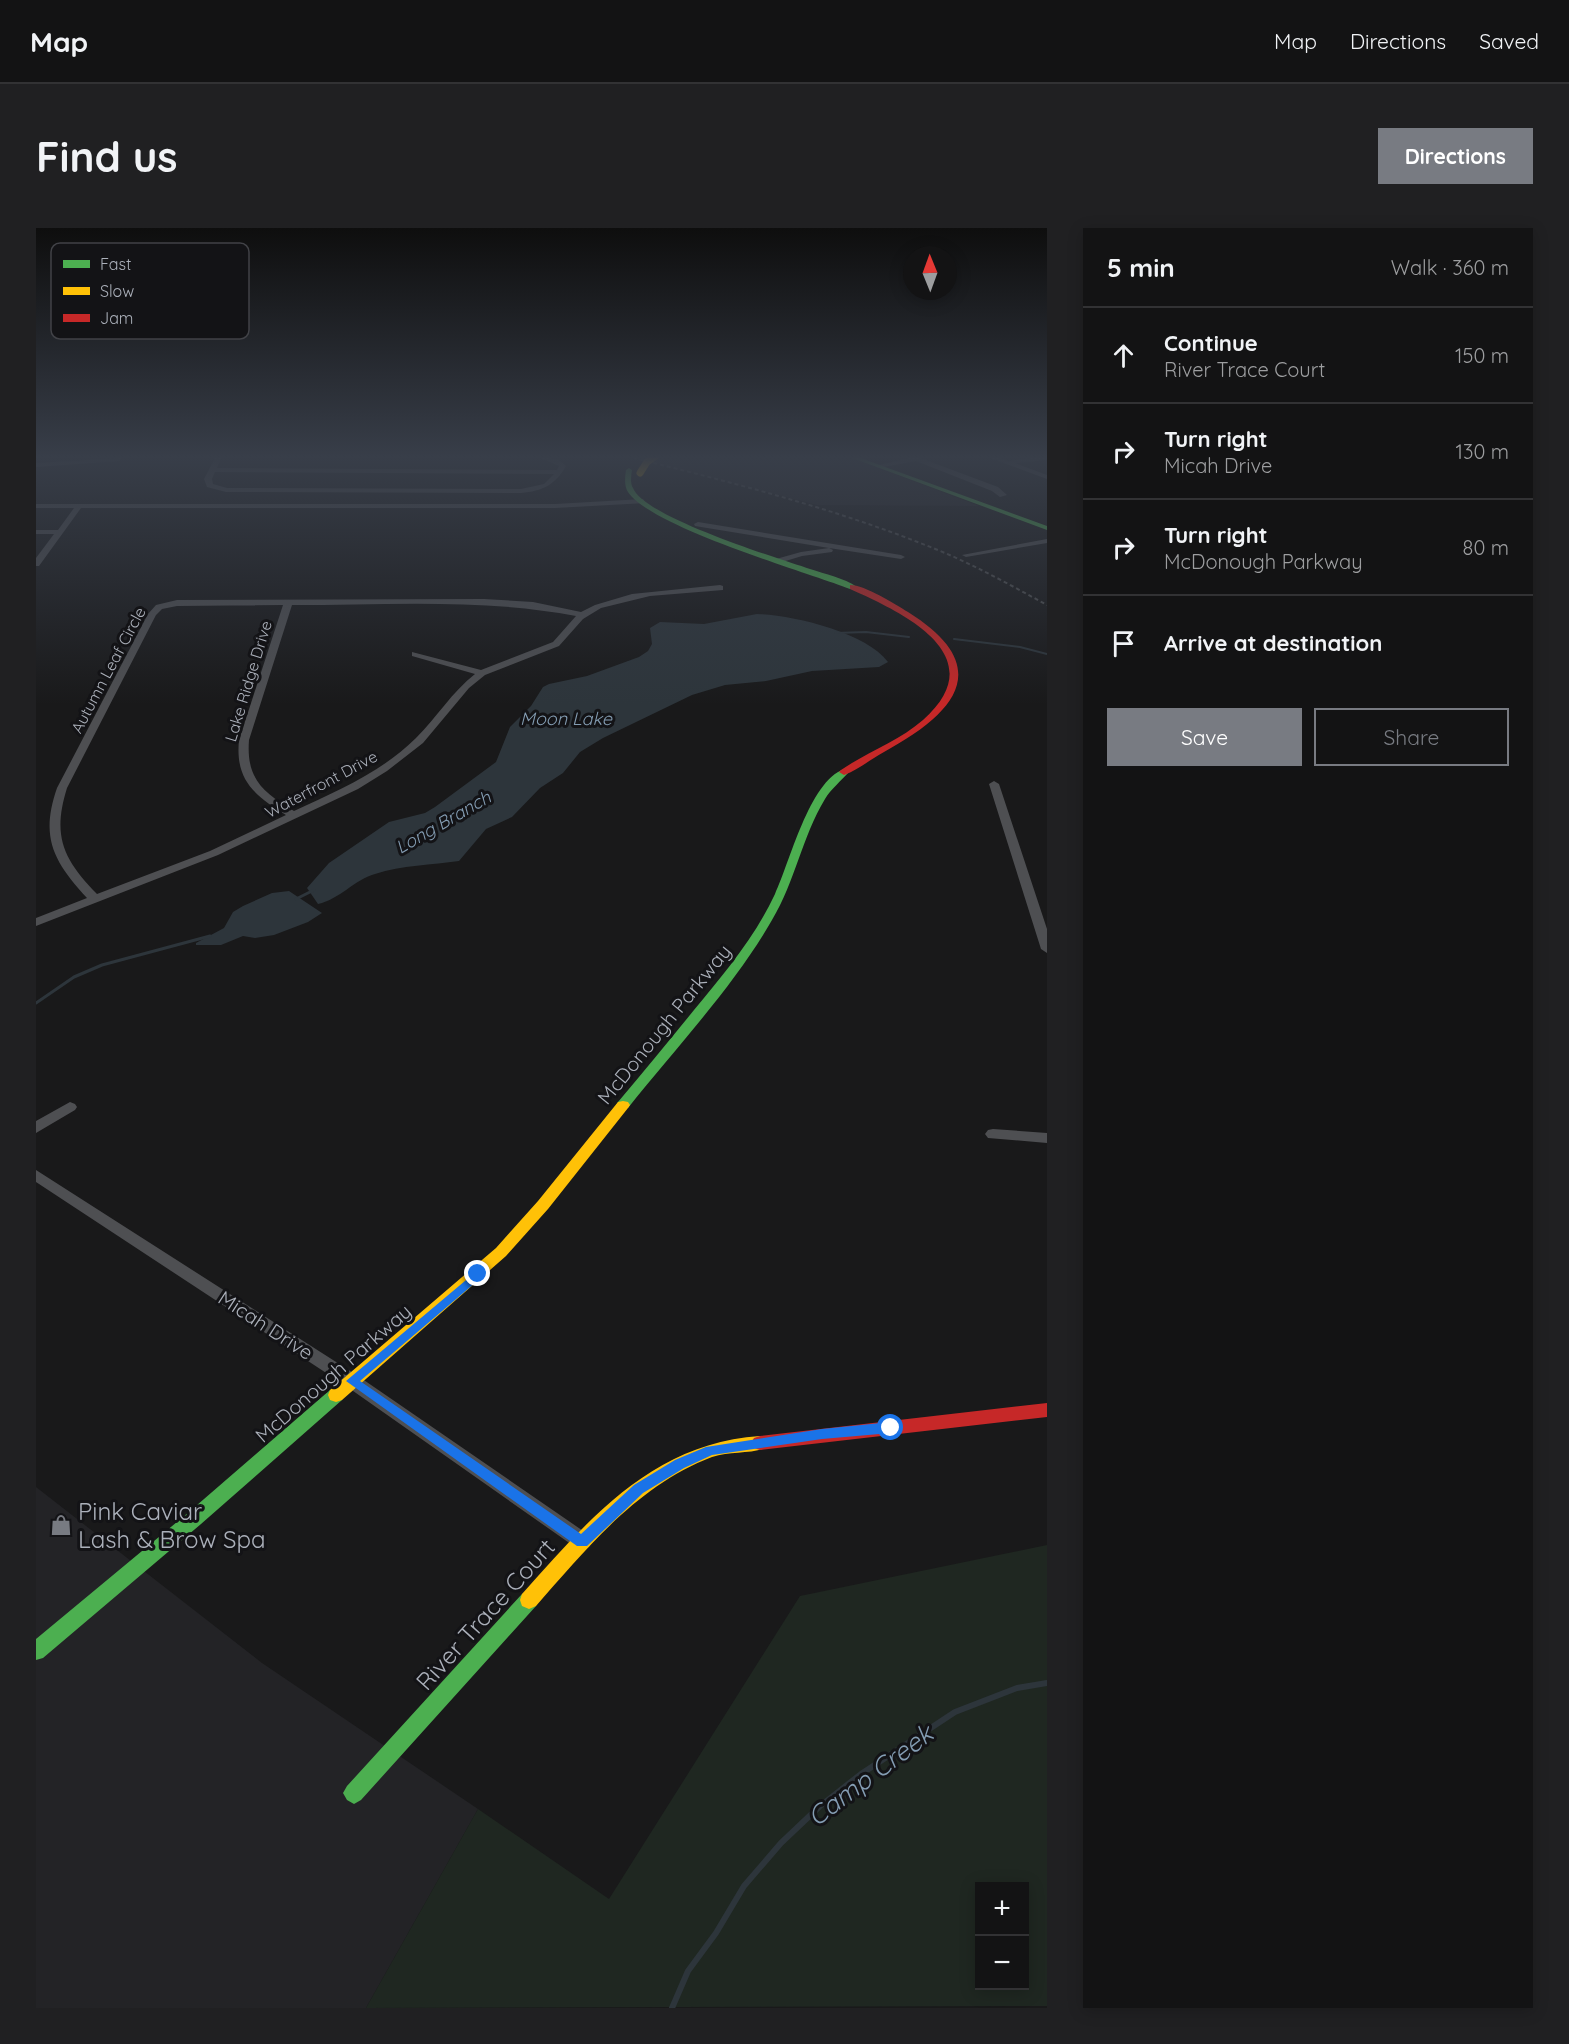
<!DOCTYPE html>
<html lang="en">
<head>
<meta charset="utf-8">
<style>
	body { margin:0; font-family:Quicksand,sans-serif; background:#202022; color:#f1f3f6 }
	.controls { position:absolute; right:18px; bottom:18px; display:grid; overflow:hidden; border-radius:0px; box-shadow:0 3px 15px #0003 }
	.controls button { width:54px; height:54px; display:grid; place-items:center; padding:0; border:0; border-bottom:2px solid #323234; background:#131314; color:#f1f3f6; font:30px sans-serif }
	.compass { position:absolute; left:867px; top:18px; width:54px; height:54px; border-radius:50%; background:#131314; box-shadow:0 3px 15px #0003; rotate:359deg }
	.stop { position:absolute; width:18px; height:18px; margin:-14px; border:4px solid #1a73e8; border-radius:50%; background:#fff }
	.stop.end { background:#1a73e8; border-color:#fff; box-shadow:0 2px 6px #0008 }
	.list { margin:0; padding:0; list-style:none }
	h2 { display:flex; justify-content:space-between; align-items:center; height:78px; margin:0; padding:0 24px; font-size:26px }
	h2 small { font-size:20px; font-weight:400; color:#9d9ea0 }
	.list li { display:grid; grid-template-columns:39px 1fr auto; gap:18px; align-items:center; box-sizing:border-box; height:96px; padding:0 24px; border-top:2px solid #323234 }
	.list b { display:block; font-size:22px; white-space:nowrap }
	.list p { margin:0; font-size:20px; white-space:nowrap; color:#9d9ea0 }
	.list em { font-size:20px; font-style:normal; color:#9d9ea0 }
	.actions { display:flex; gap:12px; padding:18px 24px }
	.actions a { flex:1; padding:14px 0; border:2px solid #787b82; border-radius:0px; text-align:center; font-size:21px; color:#787b82 }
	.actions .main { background:#787b82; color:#fff }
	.icon { flex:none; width:33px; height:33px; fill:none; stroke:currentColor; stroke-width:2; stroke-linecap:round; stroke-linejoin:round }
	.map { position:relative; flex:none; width:1011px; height:1780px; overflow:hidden; border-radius:0px }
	header { display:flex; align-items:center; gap:36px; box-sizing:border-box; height:84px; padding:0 30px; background:#131314; border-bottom:2px solid #323234 }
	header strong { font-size:28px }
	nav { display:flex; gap:33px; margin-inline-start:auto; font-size:21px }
	.intro { display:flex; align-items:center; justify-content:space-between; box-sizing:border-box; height:144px; padding:0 36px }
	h1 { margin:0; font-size:42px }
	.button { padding:15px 27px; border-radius:0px; background:#787b82; color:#fff; font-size:21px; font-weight:700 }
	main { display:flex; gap:36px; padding:0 36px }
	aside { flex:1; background:#131314; border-radius:0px; box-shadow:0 3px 15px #0003 }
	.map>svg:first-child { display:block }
</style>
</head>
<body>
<header>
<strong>Map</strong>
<nav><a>Map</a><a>Directions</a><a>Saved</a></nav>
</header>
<div class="intro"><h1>Find us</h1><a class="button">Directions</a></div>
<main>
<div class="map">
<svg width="1011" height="1780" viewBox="0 0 1011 1780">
	<rect width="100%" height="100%" fill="#19191a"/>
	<!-- built -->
	<path fill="#232326" d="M592,228H812L943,278L781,277Z
		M0,1259L226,1435L442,1581L330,1780H0Z"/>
	<!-- green -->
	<path fill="#1f2721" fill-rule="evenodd" d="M1011,1317V1778L330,1780L442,1581L573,1671L764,1368ZM944,1658H988V1758H944Z"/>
	<!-- water -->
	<path fill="#2d353b" d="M721,386C756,387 830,404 852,434L843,439L776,443L730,453L689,457L656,467L567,510L544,524L527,545L504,560L476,589L450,601L423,633C396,637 366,637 339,646C318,652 304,671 282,676L271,660L293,635L353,594L389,585L399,579L460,534L474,499L495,478L507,459L513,456L551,448L603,429L612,423L616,416L614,400L624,394L668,396Z
		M253,663L286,685L272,694L238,707L219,710L207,708L185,717H160V715L188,700L197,684L207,678L236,665Z"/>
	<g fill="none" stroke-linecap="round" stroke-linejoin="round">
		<!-- stream-far2 -->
		<path stroke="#2d353b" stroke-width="2" d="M799,405L830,404L873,409
			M918,411L984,419L1011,426"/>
		<!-- stream-far1 -->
		<path stroke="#2d353b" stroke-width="3" d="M260,671L278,662
			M0,775L38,749L66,737L174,708"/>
		<!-- stream -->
		<path stroke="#2d353b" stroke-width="6" d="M636,1780L652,1743L680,1705L708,1658L745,1615L783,1579L825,1546L919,1484L981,1460L1011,1455"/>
		<!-- street -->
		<path fill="#4e4f52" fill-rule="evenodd" d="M180,228H186L181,240L521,242L523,238L500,228L523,232L530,238C519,257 507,263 485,265L190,264L171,259L168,251ZM179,244L518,246L508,256L485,261L191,260L177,256L176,251Z
			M870,228H879L962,259L971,267L964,269L956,263L880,233L842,240L839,238L873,230Z
			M949,228H958L972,233L1011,228V232L979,235L1011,247V251Z
			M86,230L84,233L0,239V235Z
			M607,271L610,275L519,280H45L3,338H0V330L18,306H0V302H22L38,280H0V276H519Z
			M662,294L865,327L869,329L865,331L793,320L797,322L796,324L766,328L743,335L739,333L740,331L765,324L793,320L659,298L658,296Z
			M1011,311V315L930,329L926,327Z
			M684,357L687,358V362L614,368L565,380L547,391L523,418L449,447L433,460L387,515L351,543L322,561L182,627L0,698V690L51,670C17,633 4,609 21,560L112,386L120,377L141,372L448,371L497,374L545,384L559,377L596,366ZM247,377L203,512C199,552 218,567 250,587L174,623L61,666C27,631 16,608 31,560L120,387L126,381L141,378ZM256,377C350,377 447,370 540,388L517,414L445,442L376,424V428L439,446C416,464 401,489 380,510C346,544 301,563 258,583C227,564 210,551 213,512Z
			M958,553L963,556L1011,701V725L1005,721L953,556Z
			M34,874L39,876L41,879L39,882L0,905V893Z
			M957,901L1011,905V915L952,910L949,906L952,902Z
			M0,942L322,1148L553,1307L556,1313L553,1319L546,1322L539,1319L310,1158L0,954Z"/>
		<!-- fast -->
		<path fill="#4caf50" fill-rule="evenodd" d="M811,228H819L1011,298V302Z
			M593,240L596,242C595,248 594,255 597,260C608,289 741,330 774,341C789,346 808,350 821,359L814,361C768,343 617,300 592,264C588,258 589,249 590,242Z
			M808,541L813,544C805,553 795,561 789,571C766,609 759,654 736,692C699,757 639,821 592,880H582L580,877L582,874C608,843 633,813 658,782C688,746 719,709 739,666C754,634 773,554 808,541Z
			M300,1160L306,1162L308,1167L306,1172L165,1296L7,1430L0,1432V1411L153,1284L294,1162Z
			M493,1363L500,1366L502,1372L500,1378L325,1572L318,1576L311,1572L307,1565L311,1558L486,1366Z"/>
		<!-- slow -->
		<path fill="#ffc107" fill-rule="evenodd" d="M587,873L592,874L594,877L592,880L512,981L470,1028L306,1172L300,1174L294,1172L292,1167L294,1162L460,1020L502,973L582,874Z
			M724,1208L730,1210L733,1215L730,1220C713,1226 694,1223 676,1229C602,1257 551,1320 500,1378L493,1381L486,1378L484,1372L486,1366C553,1291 617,1215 724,1208Z"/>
		<!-- jam -->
		<path fill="#c62828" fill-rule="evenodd" d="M814,357C829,357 859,376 872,384C960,439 920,485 848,524C835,531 822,542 808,547L803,544L805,542C831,524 863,513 887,492C959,428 868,385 814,361Z
			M1011,1175V1189L724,1222L718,1220L715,1215L718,1210L724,1208Z"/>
		<!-- rail -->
		<path stroke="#4e4f51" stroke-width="2" stroke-dasharray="4 3" stroke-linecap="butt" d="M590,228C698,255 806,282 909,325C944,340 978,359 1011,377"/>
		<!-- slow-bridge -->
		<path stroke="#ffc107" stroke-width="7" d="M604,245L611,234L620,228"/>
	</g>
	<!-- sky -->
	<linearGradient id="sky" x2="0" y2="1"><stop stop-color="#0e0e0e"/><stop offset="0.48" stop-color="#383e49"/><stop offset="1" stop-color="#383e49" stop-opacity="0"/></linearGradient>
	<rect width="1011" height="477" fill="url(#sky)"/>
	<!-- route -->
	<path fill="#1a73e8" d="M442,1042L448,1046L446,1049L324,1153L545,1306L598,1257L639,1232L670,1219L786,1201L855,1194L861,1200L855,1205L786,1211L676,1227L648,1240L607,1265L551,1318H541L310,1153Z"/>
	<!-- icons -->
	<defs>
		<symbol id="shop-bare" viewBox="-9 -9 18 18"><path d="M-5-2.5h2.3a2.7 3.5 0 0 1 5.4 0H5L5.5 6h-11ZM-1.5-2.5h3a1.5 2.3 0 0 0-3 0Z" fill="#787b82" stroke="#131316" stroke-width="2.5" paint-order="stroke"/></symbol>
	</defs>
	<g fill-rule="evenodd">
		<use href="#shop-bare" x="10" y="1282" width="30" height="30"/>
	</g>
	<g text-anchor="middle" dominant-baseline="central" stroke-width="6" stroke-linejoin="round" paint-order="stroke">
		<!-- far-street labels -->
		<g font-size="16" fill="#abb0ba" stroke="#131316">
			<text transform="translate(72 442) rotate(-62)">Autumn Leaf Circle</text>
			<text transform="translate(212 453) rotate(-73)">Lake Ridge Drive</text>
			<text transform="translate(285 556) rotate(-28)">Waterfront Drive</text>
		</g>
		<!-- far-water labels -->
		<g font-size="18" font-style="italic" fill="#849db3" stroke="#131316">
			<text x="530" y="490">Moon Lake</text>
			<text transform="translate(407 594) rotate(-30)">Long Branch</text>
		</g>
		<!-- street labels -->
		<g font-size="20" fill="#abb0ba" stroke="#131316">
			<text transform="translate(628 796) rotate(-51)">McDonough Parkway</text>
			<text transform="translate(230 1097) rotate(33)">Micah Drive</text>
			<text transform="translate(297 1145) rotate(-41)">McDonough Parkway</text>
		</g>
		<!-- near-poi labels -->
		<g font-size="24" fill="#abb0ba" stroke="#131316" text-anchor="start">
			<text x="42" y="1283">Pink Caviar<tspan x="42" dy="28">Lash &amp; Brow Spa</tspan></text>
		</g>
		<!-- near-street labels -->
		<g font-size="24" fill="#abb0ba" stroke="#131316">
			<text transform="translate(449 1386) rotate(-48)">River Trace Court</text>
		</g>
		<!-- near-water labels -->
		<g font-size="26" font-style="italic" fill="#849db3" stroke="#131316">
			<text transform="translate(834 1547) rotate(-37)">Camp Creek</text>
		</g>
	</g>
	<!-- legend -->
	<rect x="15" y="15" width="198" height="96" rx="9" fill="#131316" stroke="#414247" stroke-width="1.5"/>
	<rect x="27" y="32" width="27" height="8" fill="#4caf50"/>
	<rect x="27" y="59" width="27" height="8" fill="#ffc107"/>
	<rect x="27" y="86" width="27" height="8" fill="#c62828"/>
	<g font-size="16" fill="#abb0ba">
		<text x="64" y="42">Fast</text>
		<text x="64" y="69">Slow</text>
		<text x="64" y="96">Jam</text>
	</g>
</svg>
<div class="controls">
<button>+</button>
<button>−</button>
</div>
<svg class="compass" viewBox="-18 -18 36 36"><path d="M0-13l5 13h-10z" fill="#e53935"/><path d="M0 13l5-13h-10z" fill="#9d9ea0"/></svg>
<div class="stop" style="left:855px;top:1200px"></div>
<div class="stop end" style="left:442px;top:1046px"></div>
</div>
<aside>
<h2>5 min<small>Walk · 360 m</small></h2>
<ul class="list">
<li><svg class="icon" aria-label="ahead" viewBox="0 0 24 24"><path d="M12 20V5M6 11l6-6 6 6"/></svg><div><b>Continue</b><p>River Trace Court</p></div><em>150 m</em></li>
<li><svg class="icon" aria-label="right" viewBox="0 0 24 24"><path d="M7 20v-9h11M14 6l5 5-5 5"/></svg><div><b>Turn right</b><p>Micah Drive</p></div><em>130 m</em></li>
<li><svg class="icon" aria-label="right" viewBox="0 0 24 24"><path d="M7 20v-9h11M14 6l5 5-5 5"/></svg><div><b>Turn right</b><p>McDonough Parkway</p></div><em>80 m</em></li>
<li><svg class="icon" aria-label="arrive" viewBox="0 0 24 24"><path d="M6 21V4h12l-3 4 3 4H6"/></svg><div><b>Arrive at destination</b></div></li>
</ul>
<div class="actions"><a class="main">Save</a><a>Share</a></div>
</aside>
</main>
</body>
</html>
